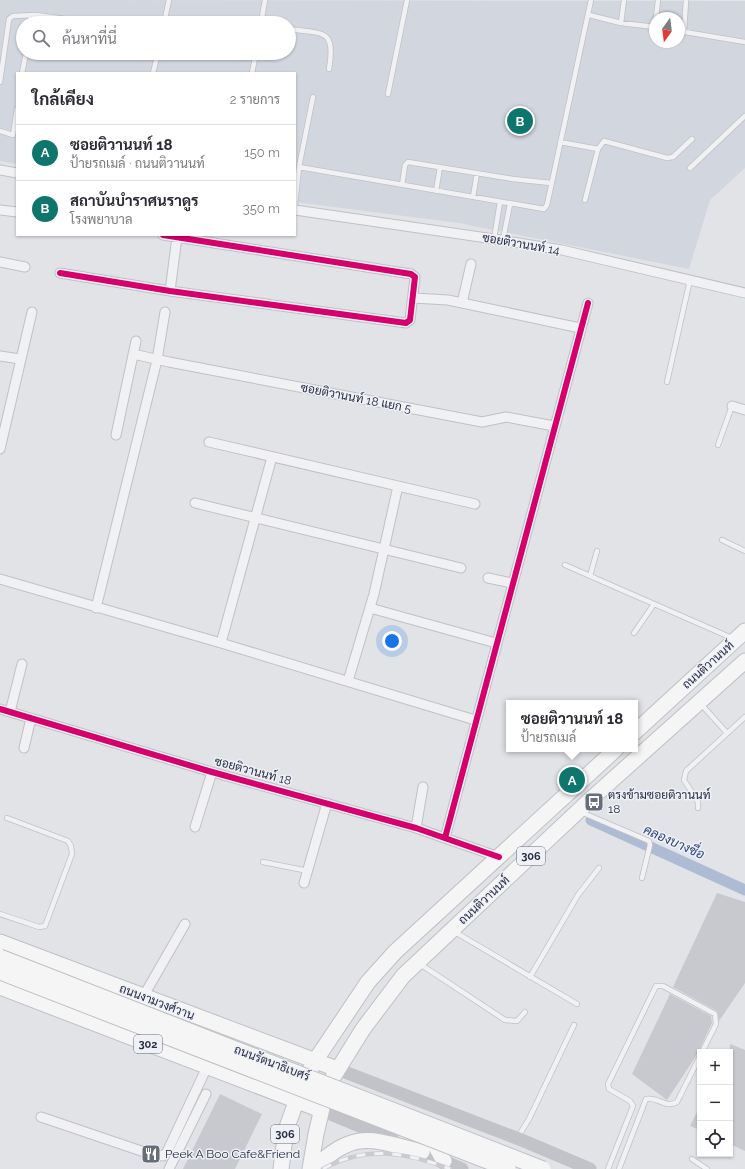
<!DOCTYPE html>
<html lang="th">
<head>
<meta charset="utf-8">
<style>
	body { margin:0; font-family:Raleway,Sarabun,sans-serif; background:#f7f7f7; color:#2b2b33 }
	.controls { position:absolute; right:12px; bottom:12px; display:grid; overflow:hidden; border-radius:0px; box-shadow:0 1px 3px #0004 }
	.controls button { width:36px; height:36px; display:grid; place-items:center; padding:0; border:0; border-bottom:1px solid #e1e1e2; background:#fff; color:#2b2b33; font:20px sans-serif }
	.compass { position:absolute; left:649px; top:12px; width:36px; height:36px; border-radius:50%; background:#fff; box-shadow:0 1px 3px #0004; rotate:194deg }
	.you { position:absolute; left:392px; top:641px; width:14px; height:14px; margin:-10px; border:3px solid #fff; border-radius:50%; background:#1a73e8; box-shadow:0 0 0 6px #1a73e833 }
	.badge { display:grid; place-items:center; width:26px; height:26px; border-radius:50%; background:#0f766e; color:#fff; font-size:13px; font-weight:700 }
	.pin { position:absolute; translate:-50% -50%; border:2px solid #fff; box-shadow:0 1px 4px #0006 }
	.popup { position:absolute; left:506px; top:700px; width:132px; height:52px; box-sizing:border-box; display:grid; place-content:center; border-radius:0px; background:#fff; filter:drop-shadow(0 1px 3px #0005); font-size:13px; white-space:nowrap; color:#7c7c81 }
	.popup b { font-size:15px; color:#2b2b33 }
	.popup::after { content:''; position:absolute; left:50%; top:100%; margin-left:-8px; border:8px solid transparent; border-top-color:#fff }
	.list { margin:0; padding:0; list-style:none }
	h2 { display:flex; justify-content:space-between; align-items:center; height:52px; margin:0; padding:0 16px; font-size:17px }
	h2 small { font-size:13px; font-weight:400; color:#7c7c81 }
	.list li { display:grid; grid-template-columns:26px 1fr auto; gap:12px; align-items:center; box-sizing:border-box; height:56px; padding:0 16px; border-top:1px solid #e1e1e2 }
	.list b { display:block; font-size:15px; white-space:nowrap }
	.list p { margin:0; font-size:13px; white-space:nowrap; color:#7c7c81 }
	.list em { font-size:13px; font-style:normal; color:#7c7c81 }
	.icon { flex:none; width:22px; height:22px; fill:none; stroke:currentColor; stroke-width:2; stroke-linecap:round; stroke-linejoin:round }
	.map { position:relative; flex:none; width:745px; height:1169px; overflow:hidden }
	.search { position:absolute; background:#fff; box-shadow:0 1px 3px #0004; left:16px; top:16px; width:280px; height:44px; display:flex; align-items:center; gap:10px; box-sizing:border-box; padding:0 14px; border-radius:22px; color:#7c7c81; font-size:15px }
	.panel { position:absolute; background:#fff; box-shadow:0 1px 3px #0004; left:16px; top:72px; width:280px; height:164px; border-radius:0px }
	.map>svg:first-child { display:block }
</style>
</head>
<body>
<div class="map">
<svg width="745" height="1169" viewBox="0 0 745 1169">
	<rect width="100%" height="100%" fill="#e1e3e7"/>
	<!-- built -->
	<path fill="#d2d6de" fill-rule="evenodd" d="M0,0L745,1V168L710,200L689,269L459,223L295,202V73H17V164L0,161ZM655,18H679V42H655ZM23,23H289V53H23Z"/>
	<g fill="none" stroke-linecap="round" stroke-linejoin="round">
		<!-- canal -->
		<path stroke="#adbcd4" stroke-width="11" d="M591,820L745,890"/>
	</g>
	<!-- building -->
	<path fill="#c7c9ce" d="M717,893L745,902V983L719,1021L717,1011L673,987Z
		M670,994L711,1016L712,1023L698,1053L667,1100L632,1074Z
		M730,1044L745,1050V1151L730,1144Z
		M220,1094L262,1114L235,1169H183Z
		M700,1106V1130L690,1126Z"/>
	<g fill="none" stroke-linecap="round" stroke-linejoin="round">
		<defs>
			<path id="service" d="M589,15L621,23L655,27
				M656,18L658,0
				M30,23L32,15
				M164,23L169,0
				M261,23L265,0
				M621,23L624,0
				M289,29C323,34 336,28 329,69
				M679,31L745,42
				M684,32L686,0
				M22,73L26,53
				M153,73L158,53
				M252,73L256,53
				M0,82L9,19L13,16L36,15L95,23
				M388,94L407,0
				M0,131L13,135L17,109
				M560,142L598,149
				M299,167L313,97
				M690,168L745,116
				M402,185L405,165L408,162L513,179L551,183
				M436,191L440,167
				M473,197L477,173
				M585,200L598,149L604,141L667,158L673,157L692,139
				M295,205L299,167L544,209L547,205L591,0
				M494,239L500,202
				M503,240L510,204
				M667,382L690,280
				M718,445L732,406
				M722,540L745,551
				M565,565L732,638
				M590,576L597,551
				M634,633L654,604
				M700,703L727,733
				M698,808V802L684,780L686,771L745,717
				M581,812L649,841L650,845L642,878
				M263,862L308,871
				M0,914L39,927L45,926L72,854L71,846L68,841L7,818
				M455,932L577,1004
				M420,964L505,1020L517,1021L525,1012
				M530,977L578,895L599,868
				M518,1137L529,1119L574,1025
				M692,1159L707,1169
				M608,1169L633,1106L630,1101L609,1089L608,1084L656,986H663L715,1014L716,1024L702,1052
				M619,1169L646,1099C657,1096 666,1109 677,1102L700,1056"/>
			<path id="minor" d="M0,170L17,173
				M0,210L17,212
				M295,210L494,239L562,250L745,293
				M0,262L25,267
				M60,273L170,291L406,323L410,320L415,277L411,274L163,235
				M170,291L177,237
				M413,298L448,300L580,328
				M462,303L471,264
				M133,354L169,362L482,422L506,417L554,426
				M0,356L20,359
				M732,406L745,410
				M116,435L136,341
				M209,442L475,504
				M0,449L32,312
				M195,503L461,568
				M488,578L512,583
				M0,579L221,643L475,720
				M96,608L157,360L165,312
				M370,608L496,643
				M221,643L272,457
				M348,681L374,594L398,486
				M0,709L212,772L416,828L499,857
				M10,712L22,664
				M24,748L31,718
				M195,827L212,772
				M416,828L423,787
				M445,838L588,303
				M304,883L327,803
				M143,997L185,924
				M41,1117L153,1155L163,1156L167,1152L207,1067
				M169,1169L206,1094"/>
			<path id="primary" d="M635,732L745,631
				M0,942L337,1069
				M0,987L321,1110
				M426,1134L435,1145L444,1161
				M281,1169L286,1130L302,1085L315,1061L368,982L395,952L616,749
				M310,1169L316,1134L327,1087L363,1029L403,976L591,799L745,661
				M313,1169C355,1129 370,1139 422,1152"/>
		</defs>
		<!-- service casing -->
		<use href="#service" stroke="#bfc1c5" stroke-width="6"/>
		<!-- minor casing -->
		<use href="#minor" stroke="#bfc1c5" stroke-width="11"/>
		<!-- primary casing -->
		<use href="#primary" stroke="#bec0c5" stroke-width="17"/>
		<!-- service -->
		<use href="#service" stroke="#f1f1f3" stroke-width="4.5"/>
		<!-- minor -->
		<use href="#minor" stroke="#f1f1f3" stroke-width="9"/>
		<!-- secondary -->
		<path stroke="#c2c3c9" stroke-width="13" d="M337,1069L524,1141L590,1169
			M321,1110L393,1140
			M413,1148L462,1169"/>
		<!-- primary -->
		<use href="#primary" stroke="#f5f5f6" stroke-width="15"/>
		<defs>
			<path id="rail" d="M323,1169C365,1145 406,1152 450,1169"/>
		</defs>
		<!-- rail casing -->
		<use href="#rail" stroke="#cacbce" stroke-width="4.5"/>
		<!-- rail -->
		<use href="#rail" stroke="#eff1f7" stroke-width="3" stroke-dasharray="9" stroke-linecap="butt"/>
		<defs>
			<path id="primary-bridge" d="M0,957L543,1169
				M0,972L508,1169"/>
		</defs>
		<!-- primary-bridge casing -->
		<use href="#primary-bridge" stroke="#bec0c5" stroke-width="17" stroke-linecap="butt"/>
		<!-- primary-bridge -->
		<use href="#primary-bridge" stroke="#f5f5f6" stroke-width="15"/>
		<defs>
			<path id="cycleway" d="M60,273L170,291L406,323L410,320L415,277L411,274L163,235
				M0,709L212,772L416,828L499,857
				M445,838L588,303"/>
		</defs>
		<!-- cycleway casing -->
		<use href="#cycleway" stroke="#eff1f7" stroke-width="8"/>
		<!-- cycleway -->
		<use href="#cycleway" stroke="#d6006c" stroke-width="6"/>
	</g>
	<!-- icons -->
	<defs>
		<symbol id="bus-square" viewBox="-11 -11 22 22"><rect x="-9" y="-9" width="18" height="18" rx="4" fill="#686d7c" stroke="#eff1f7"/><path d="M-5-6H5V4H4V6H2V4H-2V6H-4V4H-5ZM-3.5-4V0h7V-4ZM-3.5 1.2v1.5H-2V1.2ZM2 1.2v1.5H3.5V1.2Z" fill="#fff"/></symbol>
		<symbol id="restaurant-square" viewBox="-11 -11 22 22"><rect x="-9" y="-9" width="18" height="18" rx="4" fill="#686d7c" stroke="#eff1f7"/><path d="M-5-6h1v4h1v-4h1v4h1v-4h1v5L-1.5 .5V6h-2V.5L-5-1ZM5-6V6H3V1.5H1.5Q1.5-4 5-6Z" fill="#fff"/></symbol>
	</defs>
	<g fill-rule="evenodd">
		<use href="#bus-square" x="583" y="791" width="22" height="22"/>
		<use href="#restaurant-square" x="140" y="1143" width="22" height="22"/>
	</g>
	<g text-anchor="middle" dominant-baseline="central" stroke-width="3" stroke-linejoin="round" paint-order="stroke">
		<!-- shield labels -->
		<g fill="#eff1f7" stroke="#636878" stroke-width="1">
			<rect x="517" y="847" width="28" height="18" rx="3"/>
			<rect x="134" y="1035" width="28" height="18" rx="3"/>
			<rect x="271" y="1125" width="28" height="18" rx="3"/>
		</g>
		<g font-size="11" font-weight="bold" fill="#272d42">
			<text x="531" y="856">306</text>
			<text x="148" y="1044">302</text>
			<text x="285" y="1134">306</text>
		</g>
		<!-- street labels -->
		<g font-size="12" fill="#272d42" stroke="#eff1f7">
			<text transform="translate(521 244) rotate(10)">ซอยติวานนท์ 14</text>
			<text transform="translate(356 398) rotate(11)">ซอยติวานนท์ 18 แยก 5</text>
			<text transform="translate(708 665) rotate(-42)">ถนนติวานนท์</text>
			<text transform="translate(253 771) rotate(15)">ซอยติวานนท์ 18</text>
			<text transform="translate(484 900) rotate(-43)">ถนนติวานนท์</text>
			<text transform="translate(157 1002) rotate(21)">ถนนงามวงศ์วาน</text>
			<text transform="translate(272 1063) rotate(21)">ถนนรัตนาธิเบศร์</text>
		</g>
		<!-- poi labels -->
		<g font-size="12" fill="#272d42" stroke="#eff1f7" text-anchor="start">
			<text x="608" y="795">ตรงข้ามซอยติวานนท์<tspan x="608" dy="14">18</tspan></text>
			<text x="165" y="1154">Peek A Boo Cafe&amp;Friend</text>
		</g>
		<!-- water labels -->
		<g font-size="13" font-style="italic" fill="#2e4679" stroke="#eff1f7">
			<text transform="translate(674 842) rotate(24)">คลองบางซื่อ</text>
		</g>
	</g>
</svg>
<div class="controls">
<button>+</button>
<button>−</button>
<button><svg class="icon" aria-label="locate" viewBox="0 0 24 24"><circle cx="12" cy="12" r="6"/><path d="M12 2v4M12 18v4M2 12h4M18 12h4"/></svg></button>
</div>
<svg class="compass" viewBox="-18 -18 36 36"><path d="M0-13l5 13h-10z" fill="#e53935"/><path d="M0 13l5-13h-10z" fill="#7c7c81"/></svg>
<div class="you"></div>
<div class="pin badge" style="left:572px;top:780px">A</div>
<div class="popup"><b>ซอยติวานนท์ 18</b>ป้ายรถเมล์</div>
<div class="pin badge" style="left:520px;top:121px">B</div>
<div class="search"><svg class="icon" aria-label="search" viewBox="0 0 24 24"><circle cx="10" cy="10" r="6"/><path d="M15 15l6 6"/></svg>ค้นหาที่นี่</div>
<section class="panel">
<h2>ใกล้เคียง<small>2 รายการ</small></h2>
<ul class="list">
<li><span class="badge">A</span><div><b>ซอยติวานนท์ 18</b><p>ป้ายรถเมล์ · ถนนติวานนท์</p></div><em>150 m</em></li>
<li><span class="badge">B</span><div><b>สถาบันบำราศนราดูร</b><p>โรงพยาบาล</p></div><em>350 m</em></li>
</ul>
</section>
</div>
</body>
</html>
